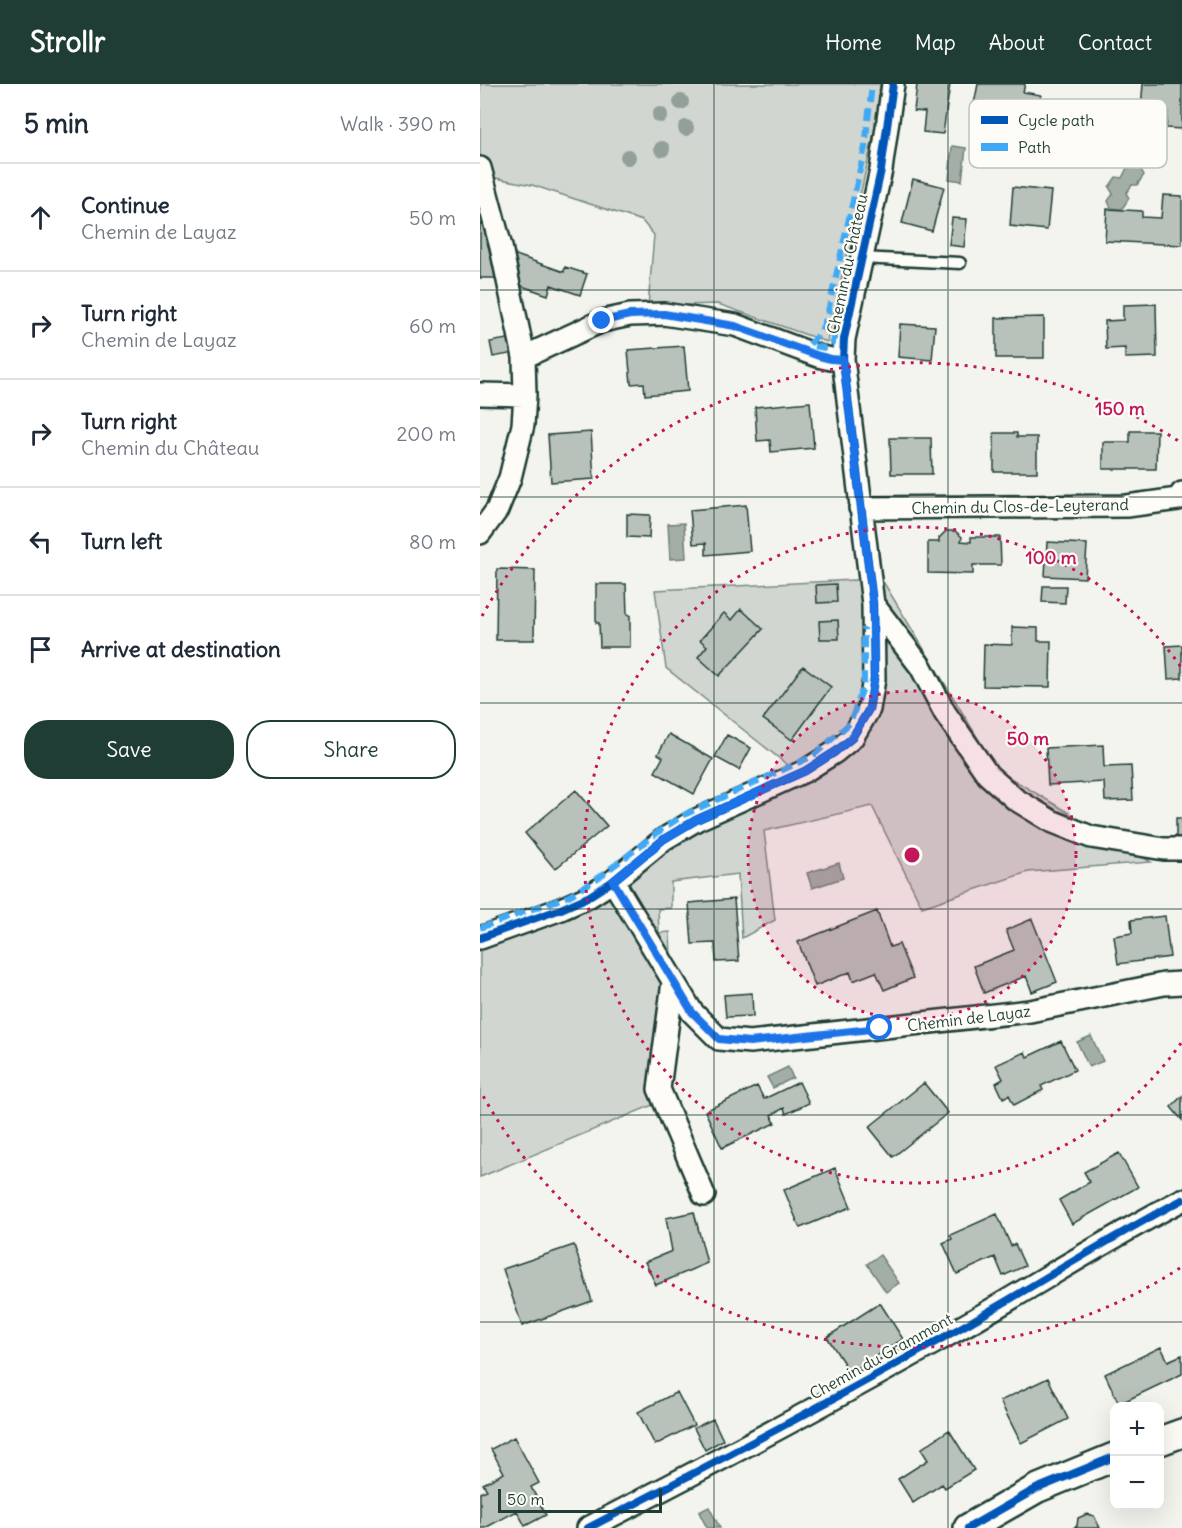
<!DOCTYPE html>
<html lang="en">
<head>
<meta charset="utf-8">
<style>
	body { margin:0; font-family:Delius,sans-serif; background:#f2f2f3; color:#1f2937 }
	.controls { position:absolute; right:18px; bottom:18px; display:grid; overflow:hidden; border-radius:12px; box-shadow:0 6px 24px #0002 }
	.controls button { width:54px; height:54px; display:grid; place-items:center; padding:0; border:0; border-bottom:2px solid #e0e1e3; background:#fff; color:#1f2937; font:30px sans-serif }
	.scale { position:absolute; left:18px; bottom:15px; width:164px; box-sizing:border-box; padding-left:6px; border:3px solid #1f3d34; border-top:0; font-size:16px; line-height:21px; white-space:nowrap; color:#1f3d34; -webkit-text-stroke:4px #fdfcf7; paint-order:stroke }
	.stop { position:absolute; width:18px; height:18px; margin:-14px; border:4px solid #1a73e8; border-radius:50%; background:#fff }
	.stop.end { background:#1a73e8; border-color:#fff; box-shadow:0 2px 6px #0008 }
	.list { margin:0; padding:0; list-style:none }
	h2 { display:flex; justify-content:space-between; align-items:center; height:78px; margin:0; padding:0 24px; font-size:26px }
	h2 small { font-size:20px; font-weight:400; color:#747a83 }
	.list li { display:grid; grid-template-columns:39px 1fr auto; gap:18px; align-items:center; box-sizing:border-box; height:108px; padding:0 24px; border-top:2px solid #e0e1e3 }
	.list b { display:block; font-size:22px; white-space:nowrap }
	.list p { margin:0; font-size:20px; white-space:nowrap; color:#747a83 }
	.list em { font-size:20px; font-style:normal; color:#747a83 }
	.actions { display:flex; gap:12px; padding:18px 24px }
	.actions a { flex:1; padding:14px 0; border:2px solid #1f3d34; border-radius:24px; text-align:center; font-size:21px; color:#1f3d34 }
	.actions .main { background:#1f3d34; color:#fff }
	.icon { flex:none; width:33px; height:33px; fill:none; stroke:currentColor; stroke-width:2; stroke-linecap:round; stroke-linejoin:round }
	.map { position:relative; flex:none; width:702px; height:1444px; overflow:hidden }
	header { display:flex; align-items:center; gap:36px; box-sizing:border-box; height:84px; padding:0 30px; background:#1f3d34; color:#fff }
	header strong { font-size:28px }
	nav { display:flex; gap:33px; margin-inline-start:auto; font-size:21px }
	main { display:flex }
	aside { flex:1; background:#fff }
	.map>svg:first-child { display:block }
</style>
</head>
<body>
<header>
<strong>Strollr</strong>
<nav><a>Home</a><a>Map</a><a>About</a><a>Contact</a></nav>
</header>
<main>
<aside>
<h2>5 min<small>Walk · 390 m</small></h2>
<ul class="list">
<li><svg class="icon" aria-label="ahead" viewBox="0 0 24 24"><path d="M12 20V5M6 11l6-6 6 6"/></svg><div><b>Continue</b><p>Chemin de Layaz</p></div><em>50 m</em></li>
<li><svg class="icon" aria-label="right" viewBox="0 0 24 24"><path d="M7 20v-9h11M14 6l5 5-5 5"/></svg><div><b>Turn right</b><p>Chemin de Layaz</p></div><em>60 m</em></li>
<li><svg class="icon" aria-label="right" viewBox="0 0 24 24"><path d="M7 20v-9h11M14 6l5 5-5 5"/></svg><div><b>Turn right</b><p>Chemin du Château</p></div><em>200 m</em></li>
<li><svg class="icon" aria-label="left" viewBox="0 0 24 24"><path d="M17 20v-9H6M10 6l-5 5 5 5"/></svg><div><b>Turn left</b></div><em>80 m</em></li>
<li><svg class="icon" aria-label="arrive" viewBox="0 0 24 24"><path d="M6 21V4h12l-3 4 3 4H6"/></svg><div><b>Arrive at destination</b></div></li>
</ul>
<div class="actions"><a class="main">Save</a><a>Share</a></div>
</aside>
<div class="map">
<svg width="702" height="1444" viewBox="0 0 702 1444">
	<rect width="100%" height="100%" fill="#f4f4ef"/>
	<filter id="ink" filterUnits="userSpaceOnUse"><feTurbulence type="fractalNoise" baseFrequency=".0167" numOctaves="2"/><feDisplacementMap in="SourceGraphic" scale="12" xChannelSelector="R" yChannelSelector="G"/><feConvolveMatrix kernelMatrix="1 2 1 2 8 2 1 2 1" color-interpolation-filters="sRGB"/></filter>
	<g filter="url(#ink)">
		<!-- green -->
		<path fill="#d1d6d1" stroke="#788a82" stroke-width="1.5" d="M0,0H400L396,41L347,258L238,220L168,222L174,151L162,137L52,101L0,91Z
			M374,496L404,499L517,686L671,778L548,788L442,823L392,722L284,747L295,836L262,854L258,790L191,798V824L178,825L179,849L190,848L191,874H194L180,1018L0,1093V861L145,799L189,761L325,695L186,584L175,506Z"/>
		<!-- water -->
		<path fill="#a3aea7" stroke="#6e8179" stroke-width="1.5" d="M472,62L486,64L482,97L469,95Z
			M647,84H660L664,91L657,101H652L646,109L649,114L642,125L631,124L628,117L633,110L629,103L636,93L642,94Z
			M204,439L206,474L190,475L188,440Z
			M359,779L363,794L332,804L327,789Z
			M611,952L623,977L609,983L597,958Z
			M308,983L313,994L293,1004L287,993Z
			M400,1171L419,1199L406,1208L387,1180Z
			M229,1423L240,1444H227L219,1428Z"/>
		<!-- building -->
		<path fill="#b9c1bb" stroke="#1f3d34" stroke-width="1.5" d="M437,0H470L463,50L443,48L445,28L434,27Z
			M498,0H545L543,8L561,11L556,32L494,20Z
			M663,0H702V45L686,44L688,26L661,24Z
			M433,95L464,103L452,147L422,139Z
			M533,103L571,107L567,146L530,142Z
			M683,111L702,112V161L625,157L627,125L662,127V133L681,134Z
			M472,134L487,135L484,163L469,161Z
			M0,140L13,141L19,194H0Z
			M36,171L84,188L85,183L107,190L100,211L71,201L68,211L27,197Z
			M676,220L677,273L645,274V264L626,265L625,237L643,236V221Z
			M564,233V274H516V234Z
			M420,240L455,242L452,276L418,273Z
			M32,254L35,269L13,273L10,258Z
			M204,262L208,307L165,311L164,299L151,300L148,266Z
			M330,318L334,364L291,368L290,356L277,357L275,323Z
			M650,347H677L676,385H623V358H650Z
			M111,348L114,395L71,398L68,351Z
			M514,349H537V353H557V388H514Z
			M410,354H451L452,390H411Z
			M266,421L270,467L226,471V459L213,460L210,426Z
			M147,430L170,431L169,454L147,453Z
			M466,447H475L482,453L481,457L491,458V453H520L521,481H493V490L448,489V458H459V454Z
			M567,458L607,460L605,494L565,492Z
			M17,485L55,486L54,556H16Z
			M116,500H146L147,531H150V563H120L119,539H116Z
			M356,500L357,518L337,519L336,501Z
			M563,502H586L585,519L562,518Z
			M261,525L283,545L239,592L218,573L227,562L220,556L244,529L252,536Z
			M358,536L359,555H340L339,537Z
			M532,543L558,544V557H571L570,603L503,602L504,560L532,561Z
			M702,561V594L688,595L686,562Z
			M323,582L351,603L312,656L283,635Z
			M189,650L233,675L214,710L175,688L183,673L178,670Z
			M247,651L271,664L259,686L235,673Z
			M623,661L624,683L651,682L653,716L625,717L624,698L568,701L566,664Z
			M96,706L127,742L75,785L45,749Z
			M696,734H702V756H696Z
			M254,815L259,877L236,878L235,859L212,860L209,819Z
			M397,827L410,863L419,860L433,894L404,906L396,888L373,897L370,888L335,902L318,858Z
			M685,832L690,873L638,880L634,852L652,849L651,836Z
			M552,835L577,898L552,908L546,892L504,909L494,882L534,866L526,846Z
			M272,909L273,932L246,933L244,911Z
			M581,957L595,986L561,1002L563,1006L534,1021L529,1011L523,1014L516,999L523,995L516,981L545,968L547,973Z
			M319,998L329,1019L306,1030L304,1024L291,1031L295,1039L242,1064L225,1027L277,1002L284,1015Z
			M444,999L468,1029L413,1073L389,1043Z
			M702,1012V1036L691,1023Z
			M639,1069L658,1103L592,1140L579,1116L610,1098L604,1088Z
			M355,1084L371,1123L320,1144L304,1106Z
			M214,1128L227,1179L176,1201L165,1178L192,1167L186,1134Z
			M517,1130L531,1162L535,1160L545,1182L523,1192L515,1173L477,1190L463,1159L472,1155L470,1151Z
			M94,1161L112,1217L42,1242L23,1185Z
			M400,1219L423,1255L370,1289L347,1253Z
			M681,1263L688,1277L702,1271V1290L639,1320L625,1290Z
			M568,1294L588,1335L541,1359L520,1317Z
			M197,1308L214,1341L175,1361L158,1328Z
			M233,1335L243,1356L225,1366L214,1344Z
			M469,1346L494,1386L465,1404L462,1400L433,1419L418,1395L448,1376L441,1365Z
			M34,1353L59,1399L51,1403L66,1431L45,1442L37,1427L5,1444H0V1409L7,1406L3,1400L24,1389L11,1365Z
			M607,1430L614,1432L620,1444H593L597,1442L598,1434Z"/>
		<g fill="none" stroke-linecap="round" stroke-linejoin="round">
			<defs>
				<path id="service" d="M381,174L480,179"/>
				<path id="minor" d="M0,84L21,163L44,273L45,311L43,341L30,394L17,426L0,449
					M44,273L122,237L150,231L184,230L255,241L338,272L351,275H363
					M0,310L45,311
					M380,424L647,422L698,415L702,409
					M393,520L441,583L465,629L508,691L535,715L571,737L611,753L684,765H702
					M133,797L212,928L239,955L270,958L550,927L684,900L702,899
					M0,854L81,825L108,813L133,797L184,755L216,736L325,687L355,668L372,654L389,625L394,595L393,520L363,275L364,255L401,86L413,0
					M193,898L179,1005L224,1111
					M108,1444C229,1382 348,1319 466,1252C545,1208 621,1158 702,1116"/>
				<path id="tertiary" d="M680,1357L702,1349
					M488,1444L556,1405L634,1373"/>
			</defs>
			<!-- service casing -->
			<use href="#service" stroke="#1f3d34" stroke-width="15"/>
			<!-- minor casing -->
			<use href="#minor" stroke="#1f3d34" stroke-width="26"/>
			<!-- tertiary casing -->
			<use href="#tertiary" stroke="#1f3d34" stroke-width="32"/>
			<!-- service -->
			<use href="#service" stroke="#fdfcf7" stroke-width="10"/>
			<!-- minor -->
			<use href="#minor" stroke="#fdfcf7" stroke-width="21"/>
			<!-- tertiary -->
			<use href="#tertiary" stroke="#fdfcf7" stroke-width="27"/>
			<!-- quiet -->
			<path stroke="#3fa9f5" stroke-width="6" stroke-dasharray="12 6" stroke-linecap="butt" d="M356,250L352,260L345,264L329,261L341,247L347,232L385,63L392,0
				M0,844L89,812L118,794L181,746L204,731L333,672L370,639L384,601V544"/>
			<defs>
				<path id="cycleway" d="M0,854L81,825L108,813L133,797L184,755L216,736L325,687L355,668L372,654L389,625L394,595L393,520L363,275L364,255L401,86L413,0
					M108,1444C229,1382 348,1319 466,1252C545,1208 621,1158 702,1116
					M488,1444L556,1405L634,1373"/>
			</defs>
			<!-- cycleway casing -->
			<use href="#cycleway" stroke="#fdfcf7" stroke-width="11"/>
			<!-- cycleway -->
			<use href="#cycleway" stroke="#0057b8" stroke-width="8"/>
		</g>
		<!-- trees -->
		<g fill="#93a099">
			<circle cx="201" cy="18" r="8"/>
			<circle cx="180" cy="31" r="8"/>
			<circle cx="206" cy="44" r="8"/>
			<circle cx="182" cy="65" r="8"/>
			<circle cx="148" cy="73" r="8"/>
		</g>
	</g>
	<g fill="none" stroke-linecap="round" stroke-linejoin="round" filter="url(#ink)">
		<!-- route -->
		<path stroke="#1a73e8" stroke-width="8" d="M122,237L150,231L184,230L255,242L339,272L351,275L363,276L393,520L394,595L389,625L372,654L355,668L325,687L216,736L184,755L133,797L212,928L239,955L270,958L400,944"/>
	</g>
	<!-- grid -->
	<path fill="none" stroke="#1f3d34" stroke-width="1.5" stroke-opacity="0.55" d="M234,0V1444M468,0V1444M0,206H702M0,413H702M0,619H702M0,825H702M0,1031H702M0,1238H702"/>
	<!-- distance rings -->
	<circle cx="432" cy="771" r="164" fill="#c2185b" fill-opacity=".12"/>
	<g fill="none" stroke="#c2185b" stroke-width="3" stroke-dasharray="3 6">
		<circle cx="432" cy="771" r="164"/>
		<path d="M701 959A328 328 0 1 1 701 583"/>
		<path d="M700 1184A492 492 0 0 1 2 1010M2 532A492 492 0 0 1 700 358"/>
	</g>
	<g text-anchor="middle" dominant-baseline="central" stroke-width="4.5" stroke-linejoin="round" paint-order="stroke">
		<!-- street labels -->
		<g font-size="16" fill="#1f3d34" stroke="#fdfcf7">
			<text transform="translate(367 180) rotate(-78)">Chemin du Château</text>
			<text transform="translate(540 422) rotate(-1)">Chemin du Clos-de-Leyterand</text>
			<text transform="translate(489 934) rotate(-7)">Chemin de Layaz</text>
			<text transform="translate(401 1272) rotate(-29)">Chemin du Grammont</text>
		</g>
	</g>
	<!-- legend -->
	<rect x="489" y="15" width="198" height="69" rx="9" fill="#fdfcf7" stroke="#bac3bc" stroke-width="1.5"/>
	<rect x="501" y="32" width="27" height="8" fill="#0057b8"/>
	<rect x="501" y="59" width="27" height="8" fill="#3fa9f5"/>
	<g font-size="16" fill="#1f3d34">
		<text x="538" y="42">Cycle path</text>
		<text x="538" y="69">Path</text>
	</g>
	<circle cx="432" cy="771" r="9" fill="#c2185b" stroke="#fdfcf7" stroke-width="3"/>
	<g font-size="18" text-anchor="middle" font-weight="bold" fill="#c2185b" stroke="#fdfcf7" stroke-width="4.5" stroke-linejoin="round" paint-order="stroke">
		<text x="640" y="331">150 m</text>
		<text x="571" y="480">100 m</text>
		<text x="548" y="661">50 m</text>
	</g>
</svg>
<div class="controls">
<button>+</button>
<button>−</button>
</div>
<div class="scale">50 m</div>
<div class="stop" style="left:400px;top:944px"></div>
<div class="stop end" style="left:122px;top:237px"></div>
</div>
</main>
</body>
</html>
